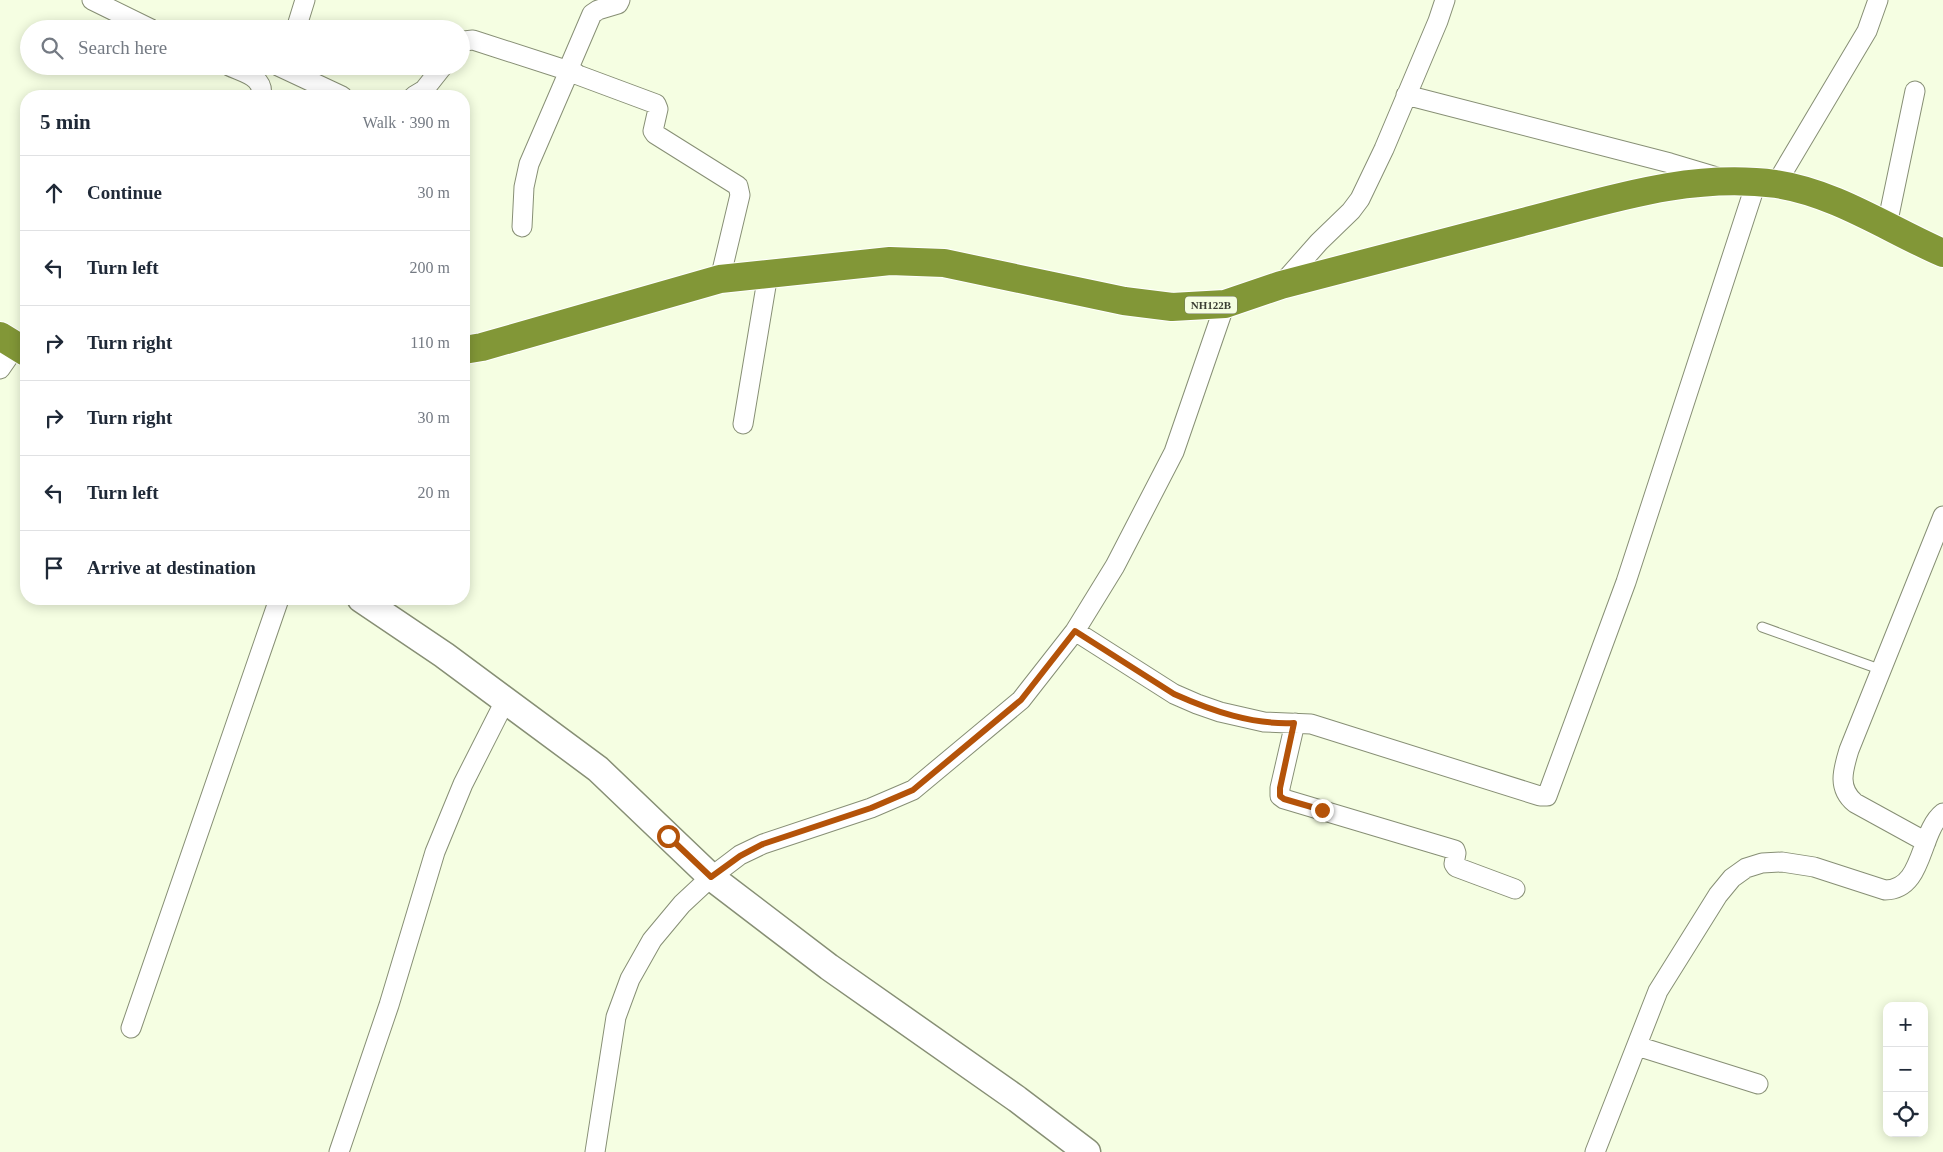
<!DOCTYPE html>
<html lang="en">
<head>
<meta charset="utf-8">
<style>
	body { margin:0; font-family:Georgia,serif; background:#f2f2f3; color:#1f2937 }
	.controls { position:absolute; right:15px; bottom:15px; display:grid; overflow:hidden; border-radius:10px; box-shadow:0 2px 12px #0003 }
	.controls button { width:45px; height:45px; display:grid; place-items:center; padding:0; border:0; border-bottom:1px solid #e0e1e3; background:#fff; color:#1f2937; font:25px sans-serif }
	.stop { position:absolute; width:15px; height:15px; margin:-11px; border:4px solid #b45309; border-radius:50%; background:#fff }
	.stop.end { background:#b45309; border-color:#fff; box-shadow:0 1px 5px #0008 }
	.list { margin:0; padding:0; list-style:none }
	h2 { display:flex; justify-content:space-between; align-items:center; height:65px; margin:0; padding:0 20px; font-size:21px }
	h2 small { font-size:16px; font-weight:400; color:#747a83 }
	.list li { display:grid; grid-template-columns:32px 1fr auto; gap:15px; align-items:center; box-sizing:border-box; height:75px; padding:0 20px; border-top:1px solid #e0e1e3 }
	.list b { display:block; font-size:19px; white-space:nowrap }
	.list em { font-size:16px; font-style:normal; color:#747a83 }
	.icon { flex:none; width:28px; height:28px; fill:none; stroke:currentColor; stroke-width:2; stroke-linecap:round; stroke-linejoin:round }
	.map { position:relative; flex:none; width:1943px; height:1152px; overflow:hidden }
	.search { position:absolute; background:#fff; box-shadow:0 2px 12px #0003; left:20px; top:20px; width:450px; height:55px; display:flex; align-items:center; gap:12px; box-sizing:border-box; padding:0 18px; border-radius:28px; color:#747a83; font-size:19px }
	.panel { position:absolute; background:#fff; box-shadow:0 2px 12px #0003; left:20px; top:90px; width:450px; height:515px; border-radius:20px }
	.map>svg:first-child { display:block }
</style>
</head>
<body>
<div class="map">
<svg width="1943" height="1152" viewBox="0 0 1943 1152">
	<rect width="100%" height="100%" fill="#f5fee2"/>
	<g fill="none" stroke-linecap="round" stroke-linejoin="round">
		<defs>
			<path id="lane" d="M1762,627L1882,670"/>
			<path id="street" d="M92,0L151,29
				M620,0L618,4L598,10L592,14L571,63L570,69L578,75L656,104L658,109L653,131L655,134L738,186L740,195L720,279
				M296,29L305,0
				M461,44L464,41L473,40L569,71
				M229,66C244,73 265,77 261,96
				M278,66L342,96
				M1406,95L1670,163L1717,177
				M414,96L424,90L443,66
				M1776,184L1867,31L1878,0
				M1887,225L1915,91
				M522,227L524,187L529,164L570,69
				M1281,285L1319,242L1351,211L1360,199L1384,149L1438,21L1445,0
				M0,369L16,346
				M743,424L768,274
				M1075,631L1174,694L1197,704L1220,712L1264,722L1311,724L1540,796H1547L1626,582L1756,183
				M1295,723L1280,788V796L1284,799L1455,850L1456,853L1454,864L1456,867L1515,889
				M1926,842L1855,803C1837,788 1843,770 1849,750L1943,516
				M131,1028L279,599
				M1637,1046L1758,1084
				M339,1152L389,1005L435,852L463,784L505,701
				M595,1152L616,1017L630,979L652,940L682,904L711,877L740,855L763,844L871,808L913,790L1021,700L1075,631L1115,566L1174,452L1225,304
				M1595,1152L1658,991L1718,895L1732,878L1746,868L1762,863L1782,862L1814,867L1885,890C1924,890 1919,832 1943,813"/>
			<path id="secondary" d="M361,599L444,655L598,769L711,877L829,967L1017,1099L1087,1152"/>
			<path id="highway" d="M0,336L26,352
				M464,350L482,347L720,279L890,261L944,263L1124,301L1172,307L1225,304L1281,285C1362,264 1442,243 1523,222C1606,201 1689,172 1776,184C1836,193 1888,229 1943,253"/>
		</defs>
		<!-- lane casing -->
		<use href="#lane" stroke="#878f75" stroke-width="11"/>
		<!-- street casing -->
		<use href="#street" stroke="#878f75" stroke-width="21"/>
		<!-- secondary casing -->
		<use href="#secondary" stroke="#878f75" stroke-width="29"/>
		<!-- highway casing -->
		<use href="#highway" stroke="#fff" stroke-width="30"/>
		<!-- lane -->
		<use href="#lane" stroke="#fff" stroke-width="9"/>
		<!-- street -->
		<use href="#street" stroke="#fff" stroke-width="19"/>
		<!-- secondary -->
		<use href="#secondary" stroke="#fff" stroke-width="26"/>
		<!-- highway -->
		<use href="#highway" stroke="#829737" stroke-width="28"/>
	</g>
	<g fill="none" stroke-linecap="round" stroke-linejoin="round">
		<!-- route -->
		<path stroke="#b45309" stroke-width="6" d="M668,836L711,877L740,856L763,844L871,808L913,790L1021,700L1075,631L1174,694C1212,711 1253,725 1294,723L1280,788V796L1284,799L1322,810"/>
	</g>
	<g text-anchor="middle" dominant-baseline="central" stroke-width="4.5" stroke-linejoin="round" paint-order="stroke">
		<!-- shield labels -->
		<rect fill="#f5fee2" stroke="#727768" stroke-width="1" x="1185" y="296.5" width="52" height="17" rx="4"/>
		<g font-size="11" font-weight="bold" fill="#3a3d33">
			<text x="1211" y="305">NH122B</text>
		</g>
	</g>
</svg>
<div class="controls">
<button>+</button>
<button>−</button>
<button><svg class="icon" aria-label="locate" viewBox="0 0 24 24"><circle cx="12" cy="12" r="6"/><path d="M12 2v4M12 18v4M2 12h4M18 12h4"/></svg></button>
</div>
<div class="stop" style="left:668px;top:836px"></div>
<div class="stop end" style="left:1322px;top:810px"></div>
<div class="search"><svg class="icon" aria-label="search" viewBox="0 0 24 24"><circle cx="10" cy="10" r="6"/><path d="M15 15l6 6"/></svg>Search here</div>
<section class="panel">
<h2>5 min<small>Walk · 390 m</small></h2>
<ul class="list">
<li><svg class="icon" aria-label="ahead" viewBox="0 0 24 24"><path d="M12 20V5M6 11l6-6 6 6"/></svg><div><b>Continue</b></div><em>30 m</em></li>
<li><svg class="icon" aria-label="left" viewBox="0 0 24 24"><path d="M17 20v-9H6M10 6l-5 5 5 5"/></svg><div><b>Turn left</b></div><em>200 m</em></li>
<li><svg class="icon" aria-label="right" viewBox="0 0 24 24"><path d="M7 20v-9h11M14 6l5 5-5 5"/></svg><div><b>Turn right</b></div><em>110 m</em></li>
<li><svg class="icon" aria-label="right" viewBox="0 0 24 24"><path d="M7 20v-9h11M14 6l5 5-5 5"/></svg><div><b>Turn right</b></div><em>30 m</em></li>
<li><svg class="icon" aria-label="left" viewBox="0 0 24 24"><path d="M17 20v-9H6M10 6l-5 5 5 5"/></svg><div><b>Turn left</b></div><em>20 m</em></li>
<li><svg class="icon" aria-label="arrive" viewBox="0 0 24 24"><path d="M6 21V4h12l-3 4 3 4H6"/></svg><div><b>Arrive at destination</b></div></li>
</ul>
</section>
</div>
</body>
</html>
